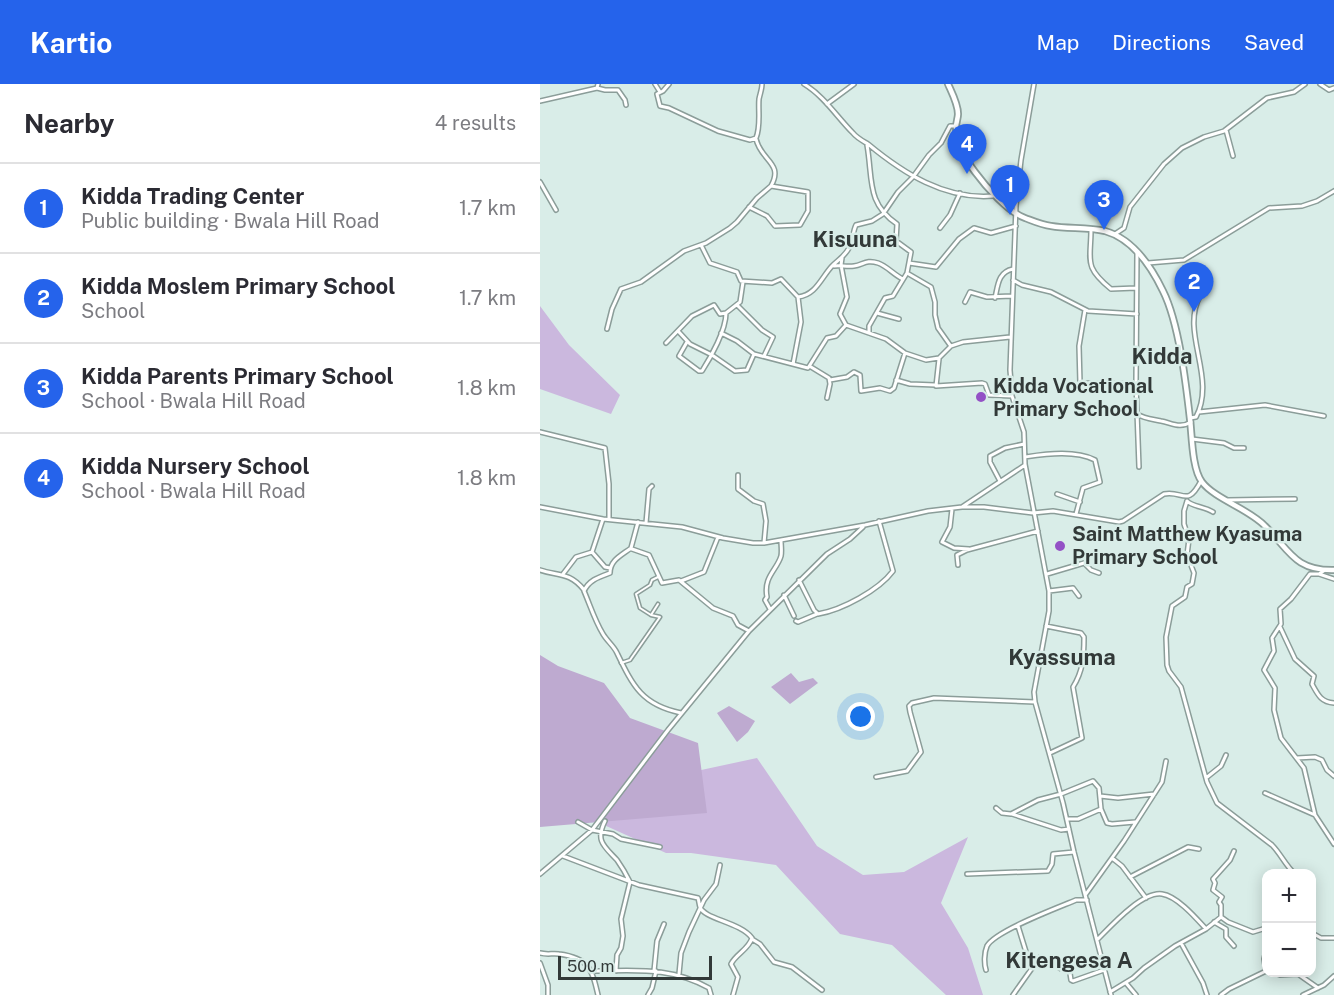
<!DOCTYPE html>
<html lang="en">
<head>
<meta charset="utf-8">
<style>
	body { margin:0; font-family:"Public Sans",sans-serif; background:#f7f7f7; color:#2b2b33 }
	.controls { position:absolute; right:18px; bottom:18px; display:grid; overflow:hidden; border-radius:12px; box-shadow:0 3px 15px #0003 }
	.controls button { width:54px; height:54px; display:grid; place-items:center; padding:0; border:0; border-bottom:2px solid #e1e1e2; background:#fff; color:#2b2b33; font:30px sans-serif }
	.scale { position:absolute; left:18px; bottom:15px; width:154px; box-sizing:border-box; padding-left:6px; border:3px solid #323938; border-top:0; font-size:16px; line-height:21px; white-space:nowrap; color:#323938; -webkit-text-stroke:4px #d9ede8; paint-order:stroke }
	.you { position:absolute; left:321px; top:633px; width:21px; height:21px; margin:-15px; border:4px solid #fff; border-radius:50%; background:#1a73e8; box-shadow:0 0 0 9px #1a73e833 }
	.badge { display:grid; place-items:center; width:39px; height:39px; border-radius:50%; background:#2563eb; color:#fff; font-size:20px; font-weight:700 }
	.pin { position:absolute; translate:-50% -50px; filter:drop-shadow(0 2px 3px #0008) }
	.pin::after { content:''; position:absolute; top:32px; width:21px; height:18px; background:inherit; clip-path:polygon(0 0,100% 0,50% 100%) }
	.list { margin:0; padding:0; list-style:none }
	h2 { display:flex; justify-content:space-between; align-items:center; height:78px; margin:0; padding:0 24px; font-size:26px }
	h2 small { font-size:20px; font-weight:400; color:#7c7c81 }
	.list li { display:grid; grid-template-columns:39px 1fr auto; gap:18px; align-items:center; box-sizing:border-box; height:90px; padding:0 24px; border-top:2px solid #e1e1e2 }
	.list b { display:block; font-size:22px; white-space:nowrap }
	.list p { margin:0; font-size:20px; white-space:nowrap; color:#7c7c81 }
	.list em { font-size:20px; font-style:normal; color:#7c7c81 }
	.map { position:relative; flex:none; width:794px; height:911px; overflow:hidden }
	header { display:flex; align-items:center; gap:36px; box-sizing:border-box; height:84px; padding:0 30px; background:#2563eb; color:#fff }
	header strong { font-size:28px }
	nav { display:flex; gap:33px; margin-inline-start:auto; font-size:21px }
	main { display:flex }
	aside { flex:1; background:#fff }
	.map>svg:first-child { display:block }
</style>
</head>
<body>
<header>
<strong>Kartio</strong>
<nav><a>Map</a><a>Directions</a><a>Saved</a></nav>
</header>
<main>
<aside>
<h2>Nearby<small>4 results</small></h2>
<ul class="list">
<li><span class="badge">1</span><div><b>Kidda Trading Center</b><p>Public building · Bwala Hill Road</p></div><em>1.7 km</em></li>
<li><span class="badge">2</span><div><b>Kidda Moslem Primary School</b><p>School</p></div><em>1.7 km</em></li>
<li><span class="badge">3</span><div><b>Kidda Parents Primary School</b><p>School · Bwala Hill Road</p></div><em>1.8 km</em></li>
<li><span class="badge">4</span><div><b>Kidda Nursery School</b><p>School · Bwala Hill Road</p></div><em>1.8 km</em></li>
</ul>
</aside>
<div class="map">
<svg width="794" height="911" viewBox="0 0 794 911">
	<rect width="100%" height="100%" fill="#d9ede8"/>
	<!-- green -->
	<path fill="#cbb8de" d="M0,222L29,261L80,311L71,330L0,305Z
		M0,573L124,694L217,674L277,762L323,791L364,788L428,753L401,819L428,864L443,911H406L352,861L300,850L236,781L151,769H126L22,722Z"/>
	<!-- forest -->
	<path fill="#beaad0" d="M0,571L18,582L64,599L90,634L158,659L167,729L0,743Z
		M251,589L259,598L273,594L278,599L250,620L231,603Z
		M189,622L215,637L208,648L197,658L177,629Z"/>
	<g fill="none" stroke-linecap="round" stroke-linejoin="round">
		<defs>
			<path id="pedestrian" d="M111,531L100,524L96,510L110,501L112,496L118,493
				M81,579L90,576L120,533L111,531L118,520"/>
			<path id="minor" d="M115,0L120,8
				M129,0L123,7L117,10L120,22L129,24L178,47L210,56L216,54C221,42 218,27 219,15C220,10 222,5 222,0
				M264,0C284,12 297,33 313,49C317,54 323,57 328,60C363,89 405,116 453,112
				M494,0L481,76L476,122L470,286L472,312L484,348L485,380L509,507V527L494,608L495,618L523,719L534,768L571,911
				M780,0L789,6L794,4
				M57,4L65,6H78L85,16L86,21
				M0,17L57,4L58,0
				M287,20L314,0
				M686,46L693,72
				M216,55C221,77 244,79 231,102
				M327,61C333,95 326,119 357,140L356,157L371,168L367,189L353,212L345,214L329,242V249
				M0,98L16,126
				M400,144L410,131L420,109
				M551,145C551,177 543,182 571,205L596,204
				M575,150L584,144L590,123L624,80L642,64L664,53L684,47L727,14L754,8L765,0
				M161,161L170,179L197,188L201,197L232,199L241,195L258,213
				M597,169L596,300L599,383
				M302,174L301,181L307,213L300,230L306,241L346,255L365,269L386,276L399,274L411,262L423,258L470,253
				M369,179L396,183L419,155L434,144L451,149L476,142
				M608,179L644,176L729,124L762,122L777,117L794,107
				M294,182C300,181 307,183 314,182C323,181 326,175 338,179C347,182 354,191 363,195
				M367,189L391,203L395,218V231L398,244L410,261
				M473,196L482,201L511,208L548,227L597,230
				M455,214C458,201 458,188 473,185
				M425,218L430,208L447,213L472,212
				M197,221L222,246L233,253L224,272
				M545,226L539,262L540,299L596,300
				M337,229L359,235
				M67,245L72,225L81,205L101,198L144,167L166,159L190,144L197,138L217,114L231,102L268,108V127L260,141L235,142L227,132L209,123
				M138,247L150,260L172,271L195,287L207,286L214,270
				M181,249L197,257L214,270L268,284L287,254L296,252L306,241
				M147,258L139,272L159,287H162C171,273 186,246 186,229L200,218L203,198
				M126,259L152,232L174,221L180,230L186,229
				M399,275L396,302L442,299L445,300L449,311L472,312
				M253,280L261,238L258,213C276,211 281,194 292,182C298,176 305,172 309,164C314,157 312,149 316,141L332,137L343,130L358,108L373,93L389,71L401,59L410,42H416
				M271,283L289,294L290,300L287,314
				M290,296L307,293L314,288L320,291L321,307L340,304L350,307L354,304L365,269
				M356,296L370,300L395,301
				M659,328L725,321L784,332
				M478,330L485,327L508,325
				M597,330C605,335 612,335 621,337C632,339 640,345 651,338
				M650,334L656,333C677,293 640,249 660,212
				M0,348L65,364L69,400V435
				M652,355L684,359L694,364H704
				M485,373C507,370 535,366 555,376L560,398L543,404L536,430
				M198,391V405L214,417L223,420L226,437L224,459
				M460,397L450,378V372L465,364L484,360
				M517,410L540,418
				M688,416L755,415
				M647,417L644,427V440L649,455L647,471L654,489L652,500L647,503L645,513L632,522L626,553L627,581L629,587L641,603L644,614L667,698L677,719L732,761C741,770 745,781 755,790
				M647,417C651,422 665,423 673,428
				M0,423L63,435L142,443L183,454L213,459H224L325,441L388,427L422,423L485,381
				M423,423H444L493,429L513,427L579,438L583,437L624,410C643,406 647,424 661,397
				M412,425L410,443L402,458L414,464L429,465
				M98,438L91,464C82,471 70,476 70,489C59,493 49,496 44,507C50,521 55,537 63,550C67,557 74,562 77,569C93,602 102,621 141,629
				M106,439L109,405L112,402
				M92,465L109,471L122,499L139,496L173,524L193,532L198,541L209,547
				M52,468L65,483L70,484
				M418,481L417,471L427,466L498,447
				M0,486C18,492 30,488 44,506
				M785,486L779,490H770L751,515L740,525L741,540L732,554L734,567L724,586L735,604L734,626L741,654L764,684L775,731L794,760
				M23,490L36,473L52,468L63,435
				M507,490L544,479L551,486L559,489
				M779,490L794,495
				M259,496L274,526L278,530C302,526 339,506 353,487L339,437
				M141,497L164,488L178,453
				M509,507L533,504L539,512
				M244,511L254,532
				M230,525L225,516L227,513C223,493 237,486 241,472C242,467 241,461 241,457
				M256,537L258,538L277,530
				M506,542L541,549L544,553C544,573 543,587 533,603L542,654L510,669
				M740,543L755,575L774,592L772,600C778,611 781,618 794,619
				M757,674L775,673L782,676L787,686L794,692
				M336,693L367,687L381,668L370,628L369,622L372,619L394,614L495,618
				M666,694L681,682L686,671
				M725,709L775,731
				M560,712L578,714L614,710
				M456,724L462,729L471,730L498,716L521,710L553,697L559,704L561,725L538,735H527
				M561,725L567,739L572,740L595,738
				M472,730L521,746L529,745
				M65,737C55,757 64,762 77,776C82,783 86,790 90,798L81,835L83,852L81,864L77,871L76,887
				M38,738L52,746L73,750L81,755L120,763
				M23,772L99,801L158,814C159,817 159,820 160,823C164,835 200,838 212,854C209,865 196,870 191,880L198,893L193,911
				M572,774L582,782L606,814
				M0,790L52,746L128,646L209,547L287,470L310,455L323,443
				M427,790L508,787L512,780L513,770L534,768
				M590,793L648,763L659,765
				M546,810L584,757L622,698L626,677
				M681,833L688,838L713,848L726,844
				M674,838L686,845V853L694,862
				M478,842L491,884
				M772,849L781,854H794
				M212,855L220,860L234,878L252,883L282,906
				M557,856C570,843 602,807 622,810C637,812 656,834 666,845
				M641,859L663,899L667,911
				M0,869C7,871 13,869 19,870C49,874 52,885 58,911
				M0,879L8,901V911
				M446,886C444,880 444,869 447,862C455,847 517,824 536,816H547
				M52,887C95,887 130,882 169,904L171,911
				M114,887L117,857L124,840
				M726,887L724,875L726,867
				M732,888L740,891L758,890L778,904
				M139,890L141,869L149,848L164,816L176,800L180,781
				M586,899L596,911
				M570,908L593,894L604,884L635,862L666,845L681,833V821L679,818L682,813L673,806L675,799L673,795L690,776L694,767
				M108,911L112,904L116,887
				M473,911L500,873L521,885L529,883L531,896L533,897L564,886
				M681,911L689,905L726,887
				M763,911L784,901L794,892"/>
			<path id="tertiary" d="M408,0C412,9 418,20 418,30C418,34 416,39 416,43C416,59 426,76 435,88C446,103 468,128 485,134C493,137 502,141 511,142C528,145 547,143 565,147C593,155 611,182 623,207C639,239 646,300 650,335C652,352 652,385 662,398C675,415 709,425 725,442C749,465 754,487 794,486"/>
		</defs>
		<!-- pedestrian casing -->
		<use href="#pedestrian" stroke="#8b9d99" stroke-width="5"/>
		<!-- minor casing -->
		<use href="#minor" stroke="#8b9d99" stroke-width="6"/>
		<!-- tertiary casing -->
		<use href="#tertiary" stroke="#8b9d99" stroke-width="8"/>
		<!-- pedestrian -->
		<use href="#pedestrian" stroke="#fff" stroke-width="2"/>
		<!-- minor -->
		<use href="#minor" stroke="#fff" stroke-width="3"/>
		<!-- tertiary -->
		<use href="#tertiary" stroke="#fff" stroke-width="4.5"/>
	</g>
	<!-- markers -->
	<g fill="#9451c6" stroke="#d9ede8" stroke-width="2">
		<circle cx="441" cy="313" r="6"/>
		<circle cx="520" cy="462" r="6"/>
	</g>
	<g text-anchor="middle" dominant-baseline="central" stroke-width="5" stroke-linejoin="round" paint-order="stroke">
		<!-- poi labels -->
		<g font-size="20" font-weight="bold" fill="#323938" stroke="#d9ede8" text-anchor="start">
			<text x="453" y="302">Kidda Vocational<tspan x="453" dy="23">Primary School</tspan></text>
			<text x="532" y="450">Saint Matthew Kyasuma<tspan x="532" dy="23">Primary School</tspan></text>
		</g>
		<!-- quarter labels -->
		<g font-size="22" font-weight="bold" fill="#323938" stroke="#d9ede8">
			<text x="315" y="155">Kisuuna</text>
			<text x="622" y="272">Kidda</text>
			<text x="522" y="573">Kyassuma</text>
			<text x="529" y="876">Kitengesa A</text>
		</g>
	</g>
</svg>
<div class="controls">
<button>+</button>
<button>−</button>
</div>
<div class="scale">500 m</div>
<div class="you"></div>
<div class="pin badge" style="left:470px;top:131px">1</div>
<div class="pin badge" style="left:654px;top:228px">2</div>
<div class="pin badge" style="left:564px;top:146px">3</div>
<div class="pin badge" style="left:427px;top:90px">4</div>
</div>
</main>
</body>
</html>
